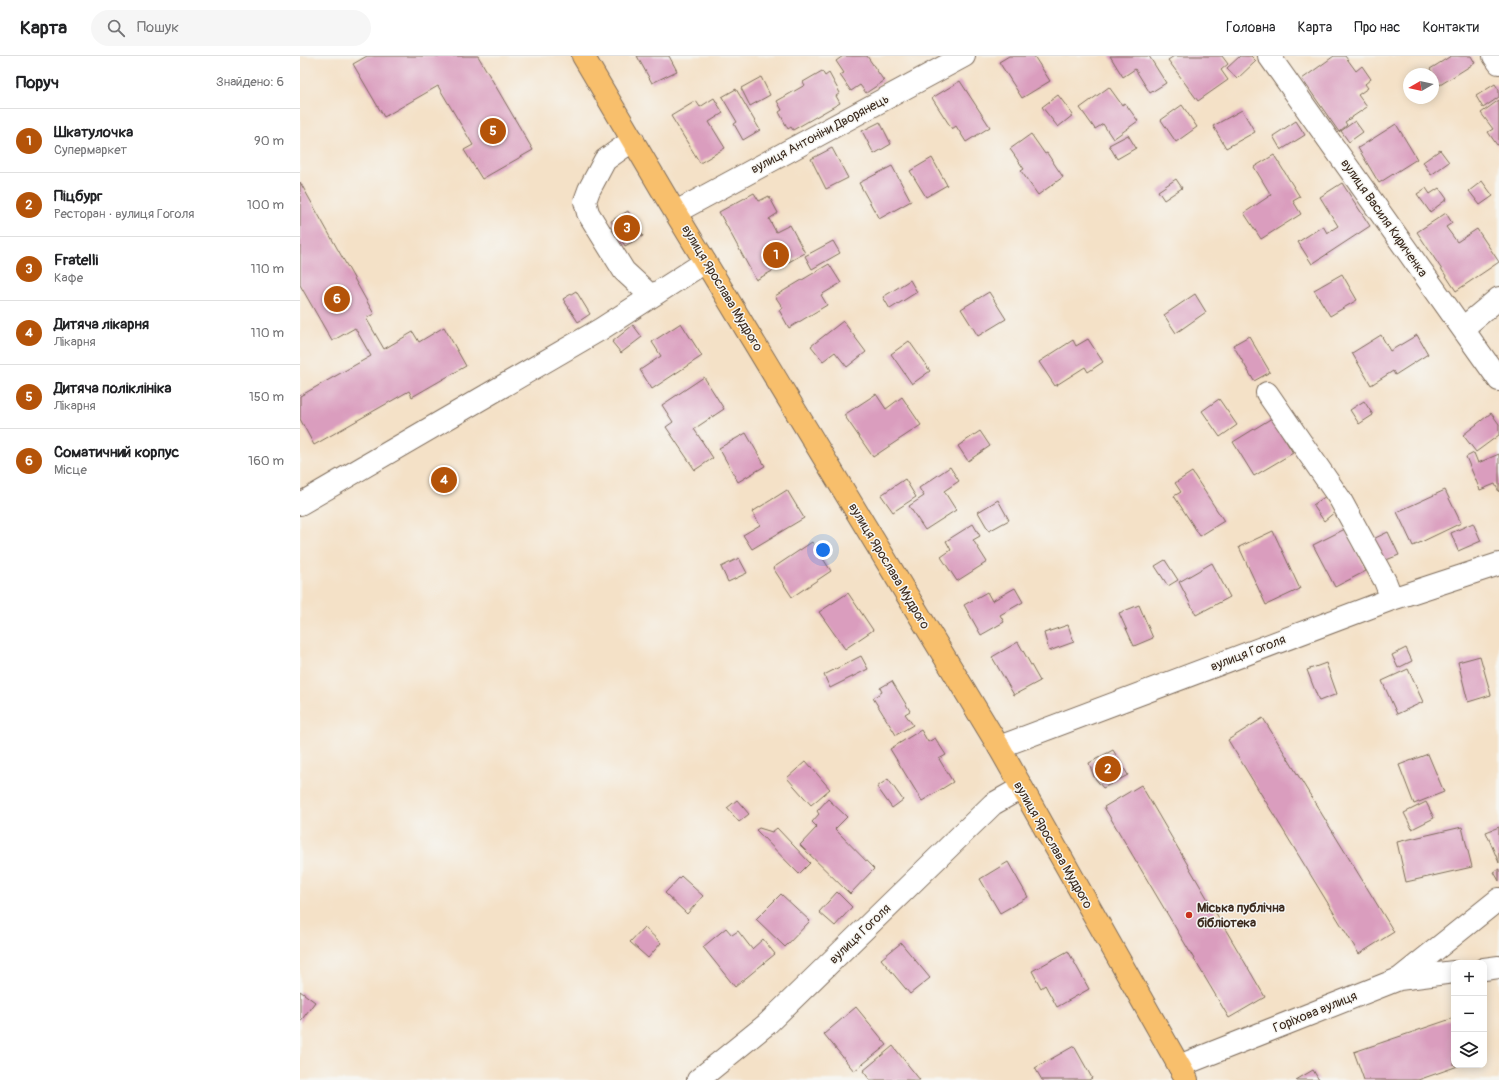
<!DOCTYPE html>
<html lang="uk">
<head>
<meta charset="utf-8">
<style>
	body { margin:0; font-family:Pangolin,sans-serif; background:#f6f6f6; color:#202124 }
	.controls { position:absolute; right:12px; bottom:12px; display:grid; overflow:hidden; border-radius:8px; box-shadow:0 2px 10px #0003 }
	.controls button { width:36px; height:36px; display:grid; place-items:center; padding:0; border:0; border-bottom:1px solid #e0e0e0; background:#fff; color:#202124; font:20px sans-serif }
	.compass { position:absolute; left:1103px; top:12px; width:36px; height:36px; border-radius:50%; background:#fff; box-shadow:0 2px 10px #0003; rotate:261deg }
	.you { position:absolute; left:523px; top:494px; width:14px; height:14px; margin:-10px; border:3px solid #fff; border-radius:50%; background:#1a73e8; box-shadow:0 0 0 6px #1a73e833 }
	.badge { display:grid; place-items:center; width:26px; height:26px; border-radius:50%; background:#b45309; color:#fff; font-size:13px; font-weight:700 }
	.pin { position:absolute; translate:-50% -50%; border:2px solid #fff; box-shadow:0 1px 4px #0006 }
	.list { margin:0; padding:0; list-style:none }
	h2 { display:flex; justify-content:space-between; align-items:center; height:52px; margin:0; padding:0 16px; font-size:17px }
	h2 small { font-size:13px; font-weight:400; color:#757577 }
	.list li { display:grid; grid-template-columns:26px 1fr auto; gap:12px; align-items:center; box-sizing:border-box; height:64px; padding:0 16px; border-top:1px solid #e0e0e0 }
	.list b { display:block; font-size:15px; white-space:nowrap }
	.list p { margin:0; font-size:13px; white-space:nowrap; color:#757577 }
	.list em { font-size:13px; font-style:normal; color:#757577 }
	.icon { flex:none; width:22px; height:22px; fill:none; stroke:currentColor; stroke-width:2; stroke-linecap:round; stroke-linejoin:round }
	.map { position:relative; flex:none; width:1199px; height:1024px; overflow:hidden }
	header { display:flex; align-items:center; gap:24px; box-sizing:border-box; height:56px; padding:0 20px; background:#fff; border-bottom:1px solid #e0e0e0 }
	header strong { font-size:19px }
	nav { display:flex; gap:22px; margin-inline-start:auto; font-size:14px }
	.search { width:280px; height:36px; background:#f6f6f6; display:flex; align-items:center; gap:10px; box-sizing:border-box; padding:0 14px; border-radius:22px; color:#757577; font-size:15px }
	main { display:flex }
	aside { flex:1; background:#fff }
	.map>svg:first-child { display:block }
</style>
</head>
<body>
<header>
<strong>Карта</strong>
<div class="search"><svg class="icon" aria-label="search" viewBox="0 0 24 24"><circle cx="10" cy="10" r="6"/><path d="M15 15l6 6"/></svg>Пошук</div>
<nav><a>Головна</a><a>Карта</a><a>Про нас</a><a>Контакти</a></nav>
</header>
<main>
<aside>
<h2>Поруч<small>Знайдено: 6</small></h2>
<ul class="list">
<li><span class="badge">1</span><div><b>Шкатулочка</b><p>Супермаркет</p></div><em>90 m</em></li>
<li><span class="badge">2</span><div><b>Піцбург</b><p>Ресторан · вулиця Гоголя</p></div><em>100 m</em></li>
<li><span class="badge">3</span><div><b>Fratelli</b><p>Кафе</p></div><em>110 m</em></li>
<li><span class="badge">4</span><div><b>Дитяча лікарня</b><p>Лікарня</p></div><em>110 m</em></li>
<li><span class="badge">5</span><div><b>Дитяча поліклініка</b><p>Лікарня</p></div><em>150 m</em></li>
<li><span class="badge">6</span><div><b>Соматичний корпус</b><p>Місце</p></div><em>160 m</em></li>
</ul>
</aside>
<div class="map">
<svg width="1199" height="1024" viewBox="0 0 1199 1024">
	<rect width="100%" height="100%" fill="#f6f6f2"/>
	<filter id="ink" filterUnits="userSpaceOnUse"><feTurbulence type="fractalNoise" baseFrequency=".025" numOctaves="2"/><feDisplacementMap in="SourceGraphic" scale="8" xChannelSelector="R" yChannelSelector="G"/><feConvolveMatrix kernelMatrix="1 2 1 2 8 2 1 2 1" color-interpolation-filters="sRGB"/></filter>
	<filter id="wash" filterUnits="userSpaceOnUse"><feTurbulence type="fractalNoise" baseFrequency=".012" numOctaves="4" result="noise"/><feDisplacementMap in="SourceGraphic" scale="16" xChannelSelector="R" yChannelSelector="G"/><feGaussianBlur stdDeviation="0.9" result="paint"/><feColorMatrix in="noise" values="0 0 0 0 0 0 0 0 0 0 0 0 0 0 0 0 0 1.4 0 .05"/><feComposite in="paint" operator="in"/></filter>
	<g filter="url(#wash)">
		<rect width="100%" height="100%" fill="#f4e1c7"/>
		<g id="blocks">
			<!-- building -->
			<path fill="#da9dbe" d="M67,0H178L233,94L182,123L164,94L173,89L138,30L84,61L53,8Z
				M337,0H369L377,15L352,27Z
				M543,0H567L584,25L566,37L560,29L551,35L540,19L544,17L536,5Z
				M709,0H734L750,25L722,42L699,6Z
				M810,0H849L866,27L850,37L835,13L823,21Z
				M874,0H922L928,8L921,14L928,24L898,45L868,4Z
				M940,0H951L956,5L937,23L927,12Z
				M1034,0H1045L1056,15L1062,10L1071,23L1065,28L1068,32L1058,39L1067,51L1045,66L1047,69L1039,76L1002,23Z
				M1151,0H1171L1175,7L1140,29L1130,13Z
				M522,15L525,20L529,17L540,37L536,40L540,47L493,74L491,71L488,73L479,56L482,54L477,45L505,29L503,26Z
				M461,21L470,39L450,50L441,32Z
				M660,25L690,71L666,86L656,70L652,73L632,42Z
				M1195,28L1199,34V41L1183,52L1176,40Z
				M809,31L822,49L825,47L838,65L813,83L803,68L795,73L780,52Z
				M436,33L460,74L443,84L434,68L437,66L422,41Z
				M758,39L773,59L758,71L742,51Z
				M414,42L423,57L409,66L425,92L400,107L371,60L396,45L400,51Z
				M1199,44V88L1197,89L1188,76L1193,73L1181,57Z
				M882,49L897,71L876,86L861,64Z
				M942,54L955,76L926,92L913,70Z
				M996,65L1005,79L981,94L973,80Z
				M1055,65L1063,76L1049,86L1041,75Z
				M580,66L591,88L574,98L562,75Z
				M1096,68L1117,103L1079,127L1058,92Z
				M731,78L745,98L747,97L763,121L738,139L721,115L724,113L710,93Z
				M828,79L836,92L817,103L809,89Z
				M532,92L548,122L526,133L511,103Z
				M1140,94L1149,106L1131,119L1123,106Z
				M974,99L1000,141L993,145L1001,158L961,183L944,157L971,139L954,111Z
				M632,102L647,129L626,141L610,115Z
				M592,110L611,145L579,163L559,127Z
				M876,123L882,132L864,144L858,135Z
				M1182,125L1193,140L1180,149L1169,135Z
				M0,126L74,258L66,262L84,293L113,276L119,286L144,271L166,310L112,341L109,335L14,389L0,363V340L71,300L55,272L32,285L0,229Z
				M1042,127L1070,170L1012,208L998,186L1023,170L1027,177L1038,170L1020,141Z
				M1126,132L1130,138L1139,132L1147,143L1130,156L1117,138Z
				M454,137L459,145L469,140L478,157L469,163L476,176L490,169L505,197L456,224L419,156Z
				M328,155L343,180L325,190L311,165Z
				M1146,157L1152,167L1146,171L1157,186L1177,173L1199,206L1156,235L1117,176Z
				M533,185L540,197L512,213L505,200Z
				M529,208L541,227L521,239L527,249L489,272L479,254L483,252L475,240Z
				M1042,218L1057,244L1030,260L1014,234Z
				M610,224L617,236L590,253L583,241Z
				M276,235L290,258L278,266L263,243Z
				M689,236L706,263L678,280L661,253Z
				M895,238L906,256L876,277L864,259Z
				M543,265L566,296L547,311L535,296L523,305L511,290Z
				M381,267L402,300L352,333L340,314L361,300L352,286Z
				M333,269L342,281L321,297L312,286Z
				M1081,279L1090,295L1117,279L1128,298L1095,319L1093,315L1071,329L1052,297Z
				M949,280L970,316L954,325L933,289Z
				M788,283L803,306L788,316L785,311L755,330L739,306L773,284L776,290Z
				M609,285L630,315L612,328L591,298Z
				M404,321L424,353L394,373L413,402L395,414L366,371L373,366L362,349Z
				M576,338L586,353L602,341L621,369L573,401L544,359Z
				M919,343L937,369L920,381L902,355Z
				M1064,345L1073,359L1059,368L1050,354Z
				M1191,357L1199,368V379L1176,396L1163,379Z
				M972,362L993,397L954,420L933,386Z
				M680,375L690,390L668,405L658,390Z
				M446,377L465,410L438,426L419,392Z
				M1174,397L1178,407L1199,398V436L1195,428L1180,434L1166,401Z
				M650,411L659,425L644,435L656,454L625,474L609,450L624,440L619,432Z
				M892,416L924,465L900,480L874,440L881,436L875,427Z
				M605,423L616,441L593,456L581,439Z
				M487,434L504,462L452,493L443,479L460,469L452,456Z
				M1145,434L1161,467L1113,490L1097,456Z
				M1026,440L1036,455L1024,465L1013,449Z
				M698,444L709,464L689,475L678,456Z
				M1173,467L1181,485L1158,495L1151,477Z
				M673,468L680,480L673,484L687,506L657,525L641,501L651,494L646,485Z
				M1045,473L1066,515L1035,531L1013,489Z
				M973,475L1000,533L966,549L939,491Z
				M1088,476L1099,499L1081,506L1071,484Z
				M512,486L531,515L492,541L473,512Z
				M439,502L447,517L428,526L421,511Z
				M865,504L878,524L868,530L855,510Z
				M912,507L930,541L896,559L879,526Z
				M715,532L723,546L700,559L704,566L681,579L664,549L687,536L692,545Z
				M548,537L573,574L545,593L519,556Z
				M839,549L853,582L834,590L819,557Z
				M768,569L774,586L749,595L744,577Z
				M718,586L740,625L714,639L692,601Z
				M1106,592L1112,605L1098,612L1092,599Z
				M561,600L568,613L530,632L524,619Z
				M1180,600L1191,639L1168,646L1158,606Z
				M1026,607L1037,638L1019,645L1007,614Z
				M1108,613L1123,646L1097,658L1082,625Z
				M592,625L610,655L605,658L613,669L596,679L573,642L582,636L580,632Z
				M963,662L1094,876L1059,898L928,684Z
				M621,674L628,686L635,682L646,699L639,703L653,726L622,745L590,693Z
				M813,694L828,719L803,732L794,721L789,707Z
				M1128,698L1144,736L1114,748L1099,709Z
				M506,705L530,733L511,749L487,722Z
				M588,723L603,744L592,752L577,731Z
				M841,729L965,941L929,962L804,751Z
				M528,743L547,761L535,773L574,813L550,838L500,789L517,771L512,766L519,758L517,755Z
				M437,744L449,758L439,766L427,752Z
				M1126,746L1134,762L1112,773L1104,757Z
				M1162,771L1172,811L1106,826L1097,786Z
				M1199,771V807L1186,776Z
				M459,772L472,776L477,772L510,807L499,818L456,774Z
				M708,806L728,841L700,857L680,823Z
				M1199,813V825L1194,816Z
				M381,820L403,840L387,858L365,837Z
				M537,836L552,851L535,870L519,856Z
				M481,838L510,865L485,891L456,863Z
				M344,871L361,887L348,902L330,886Z
				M426,872L432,879L438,875L452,893L463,883L475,898L435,931L403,891Z
				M601,887L630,922L610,938L581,903Z
				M768,895L789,933L757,951L745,929L741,932L732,915Z
				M0,935L15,946L0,966Z
				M556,951L587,989L554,1015L524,978Z
				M1154,962V1009H1161L1118,1024H1064L1054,996Z
				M593,990L620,1024H570L563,1015Z
				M774,990L792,1022L789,1024H742L735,1012Z
				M1013,1014L1019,1024H996Z"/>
		</g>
	</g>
	<g filter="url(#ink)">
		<use href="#blocks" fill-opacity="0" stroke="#7c6a59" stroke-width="1"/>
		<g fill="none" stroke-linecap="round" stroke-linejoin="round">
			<defs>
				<path id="minor" d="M969,0L1199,324
					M1194,0L1199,7
					M333,84L305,104L289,134L285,145L288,157L324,215L351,240
					M376,156L664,0
					M1163,272L1199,242
					M967,337L1040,443L1085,525L1092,543
					M0,448L301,273L405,206
					M699,691L1092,543L1199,508
					M1184,913L1199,911
					M1099,923L1199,843
					M879,1010L1099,923L1154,916
					M398,1024L467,968L693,748L721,732"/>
				<path id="major" d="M283,0L366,141L699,691L887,1024"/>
			</defs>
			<!-- minor casing -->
			<use href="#minor" stroke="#7c6a59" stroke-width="24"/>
			<!-- major casing -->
			<use href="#major" stroke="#7c6a59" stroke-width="24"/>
			<!-- minor -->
			<use href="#minor" stroke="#fff" stroke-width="22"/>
			<!-- major -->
			<use href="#major" stroke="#f8bf6c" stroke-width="22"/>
		</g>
	</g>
	<!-- markers -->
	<circle fill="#c8321e" stroke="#f6f6f2" stroke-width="1.5" cx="889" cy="859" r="4"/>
	<g text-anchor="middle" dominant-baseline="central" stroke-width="3" stroke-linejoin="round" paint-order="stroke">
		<!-- street labels -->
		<g font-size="13" fill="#3b2a1e" stroke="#f6f6f2">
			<text transform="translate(520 78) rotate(-28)">вулиця Антоніни Дворянець</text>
			<text transform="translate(1084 162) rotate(55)">вулиця Василя Кириченка</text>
			<text transform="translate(422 232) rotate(59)">вулиця Ярослава Мудрого</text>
			<text transform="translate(589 510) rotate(59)">вулиця Ярослава Мудрого</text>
			<text transform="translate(948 597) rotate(-21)">вулиця Гоголя</text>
			<text transform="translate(753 789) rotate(60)">вулиця Ярослава Мудрого</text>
			<text transform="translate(560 878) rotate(-44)">вулиця Гоголя</text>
			<text transform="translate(1015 956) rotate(-22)">Горіхова вулиця</text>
		</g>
		<!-- poi labels -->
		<g font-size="13" font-weight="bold" fill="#3b2a1e" stroke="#f6f6f2" text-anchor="start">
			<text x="897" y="852">Міська публічна<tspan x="897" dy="15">бібліотека</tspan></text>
		</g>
	</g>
</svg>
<div class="controls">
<button>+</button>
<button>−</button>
<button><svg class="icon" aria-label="layers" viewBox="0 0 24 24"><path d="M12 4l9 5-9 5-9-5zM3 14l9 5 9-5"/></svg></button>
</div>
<svg class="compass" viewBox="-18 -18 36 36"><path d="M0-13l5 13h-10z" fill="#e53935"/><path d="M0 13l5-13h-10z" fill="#757577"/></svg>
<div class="you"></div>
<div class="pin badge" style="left:476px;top:199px">1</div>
<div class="pin badge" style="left:808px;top:713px">2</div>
<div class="pin badge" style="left:327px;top:172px">3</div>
<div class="pin badge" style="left:144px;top:424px">4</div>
<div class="pin badge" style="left:193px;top:75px">5</div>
<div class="pin badge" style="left:37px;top:243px">6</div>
</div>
</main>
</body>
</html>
